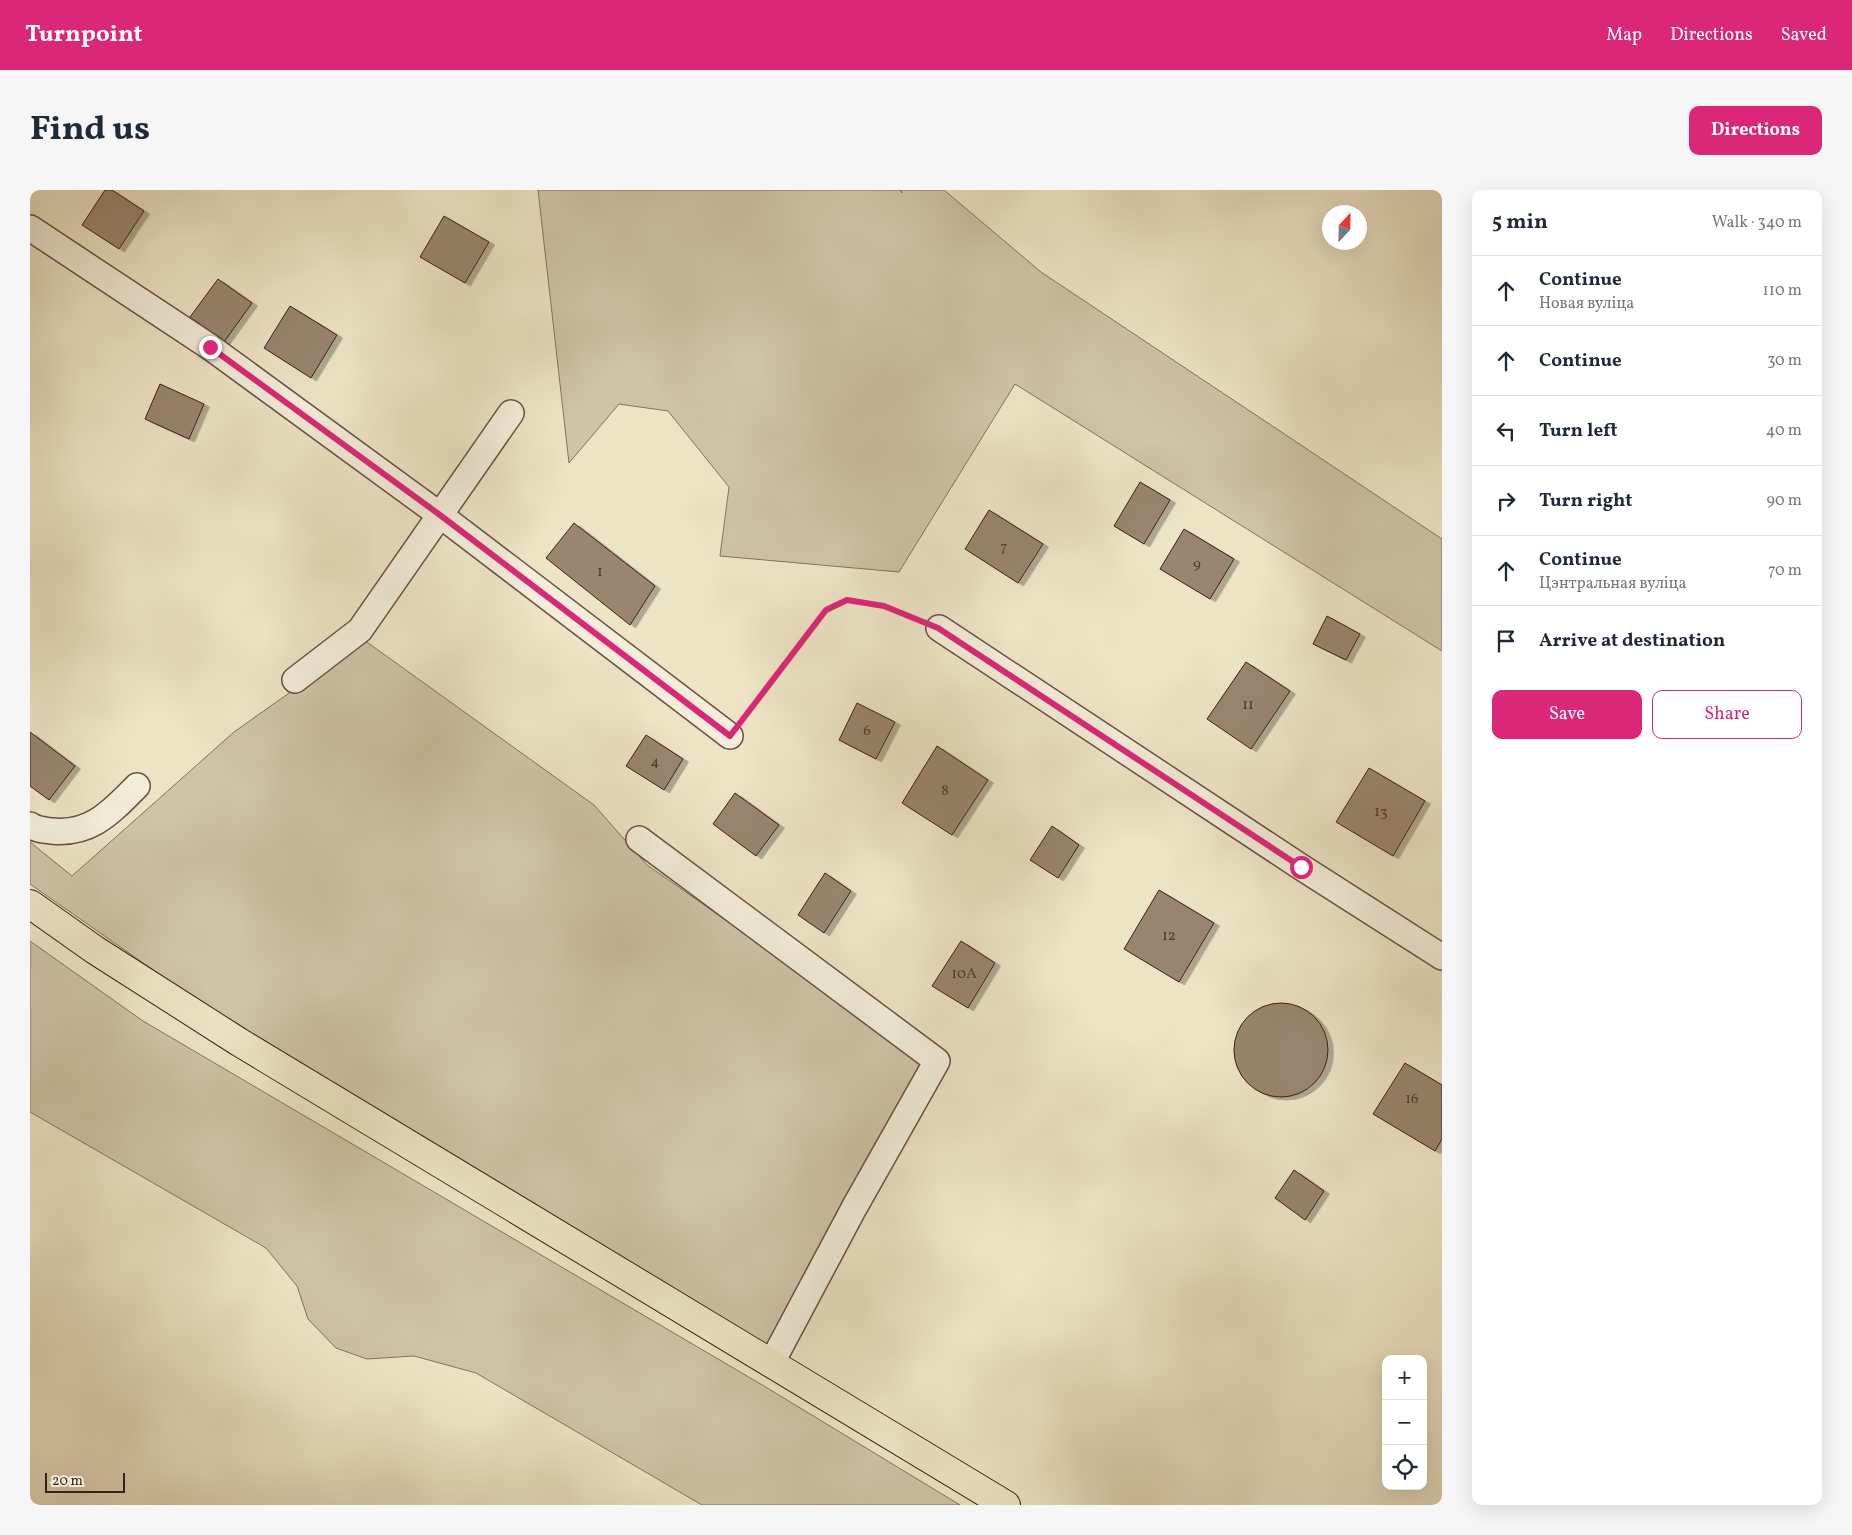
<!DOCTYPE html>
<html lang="en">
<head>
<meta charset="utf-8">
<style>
	body { margin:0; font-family:Vollkorn,serif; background:#f6f6f7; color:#1f2937 }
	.controls { position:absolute; right:15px; bottom:15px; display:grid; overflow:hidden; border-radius:10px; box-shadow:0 5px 20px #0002 }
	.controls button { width:45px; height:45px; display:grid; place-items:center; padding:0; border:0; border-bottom:1px solid #e0e1e3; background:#fff; color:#1f2937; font:25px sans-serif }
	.compass { position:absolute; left:1292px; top:15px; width:45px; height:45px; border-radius:50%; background:#fff; box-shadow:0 5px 20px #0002; rotate:22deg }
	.scale { position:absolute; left:15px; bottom:12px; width:80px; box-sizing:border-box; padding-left:5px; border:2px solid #3d1f13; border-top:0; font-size:14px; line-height:18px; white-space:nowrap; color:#3d1f13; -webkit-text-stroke:4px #f3edda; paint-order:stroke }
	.stop { position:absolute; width:15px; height:15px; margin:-11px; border:4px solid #db2777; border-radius:50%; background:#fff }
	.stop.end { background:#db2777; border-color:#fff; box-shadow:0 1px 5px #0008 }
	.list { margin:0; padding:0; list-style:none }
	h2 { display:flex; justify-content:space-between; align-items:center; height:65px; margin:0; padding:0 20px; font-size:21px }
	h2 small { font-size:16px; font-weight:400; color:#747a83 }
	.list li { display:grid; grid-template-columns:32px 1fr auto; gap:15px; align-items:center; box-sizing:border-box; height:70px; padding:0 20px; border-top:1px solid #e0e1e3 }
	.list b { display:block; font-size:19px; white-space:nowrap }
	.list p { margin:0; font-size:16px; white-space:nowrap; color:#747a83 }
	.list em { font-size:16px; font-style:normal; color:#747a83 }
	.actions { display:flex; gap:10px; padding:15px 20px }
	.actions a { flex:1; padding:11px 0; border:1px solid #db2777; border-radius:10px; text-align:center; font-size:18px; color:#db2777 }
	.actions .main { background:#db2777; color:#fff }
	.icon { flex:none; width:28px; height:28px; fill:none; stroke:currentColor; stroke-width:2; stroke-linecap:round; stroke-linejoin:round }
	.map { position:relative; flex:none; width:1412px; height:1315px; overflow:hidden; border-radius:10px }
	header { display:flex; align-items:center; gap:30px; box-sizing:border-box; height:70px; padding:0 25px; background:#db2777; color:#fff }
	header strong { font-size:24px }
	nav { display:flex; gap:28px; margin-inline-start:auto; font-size:18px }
	.intro { display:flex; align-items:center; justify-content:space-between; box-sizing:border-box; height:120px; padding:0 30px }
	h1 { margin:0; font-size:35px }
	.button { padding:12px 22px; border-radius:10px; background:#db2777; color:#fff; font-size:18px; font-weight:700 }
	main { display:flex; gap:30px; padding:0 30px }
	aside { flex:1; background:#fff; border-radius:10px; box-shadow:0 5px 20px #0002 }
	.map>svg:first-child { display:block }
</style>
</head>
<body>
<header>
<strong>Turnpoint</strong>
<nav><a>Map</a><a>Directions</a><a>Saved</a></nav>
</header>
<div class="intro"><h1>Find us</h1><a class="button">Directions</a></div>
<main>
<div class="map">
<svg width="1412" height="1315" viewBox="0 0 1412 1315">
	<defs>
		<filter id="shadow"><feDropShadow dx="5.5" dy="3" stdDeviation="0" flood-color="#0004"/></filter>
	</defs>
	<rect width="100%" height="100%" fill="#ede4c6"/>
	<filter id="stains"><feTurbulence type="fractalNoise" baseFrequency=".004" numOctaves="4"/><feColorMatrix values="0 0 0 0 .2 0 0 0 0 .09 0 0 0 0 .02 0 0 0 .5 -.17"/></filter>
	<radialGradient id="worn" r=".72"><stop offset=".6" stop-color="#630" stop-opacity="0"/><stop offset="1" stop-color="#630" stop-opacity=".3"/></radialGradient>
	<!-- green -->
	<path fill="#cfc3a8" stroke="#86715e" d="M508,0H870L872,3L871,0H914L1011,82L1412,349V461L985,194L869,382L690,366L699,297L638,221L589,214L539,273Z
		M334,450L564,615L617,675L884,862L893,873L742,1158L215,844L0,694V652L42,686L204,542Z
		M0,751L113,831L734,1196L930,1315H672L446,1183L384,1166L337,1169L306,1158L278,1129L267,1096L236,1058L0,922Z"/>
	<!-- building -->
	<path fill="#998570" stroke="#3d1f13" filter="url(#shadow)" d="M75,0H82L114,21L89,59L52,35Z
		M414,26L459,52L435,93L390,67Z
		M188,89L222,113L194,152L160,127Z
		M260,116L307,145L281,188L234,158Z
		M130,194L174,214L159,249L115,229Z
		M1110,292L1140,310L1114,354L1084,336Z
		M959,320L1013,354L988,393L935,359Z
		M544,333L625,396L600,435L516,368Z
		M1154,339L1204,369L1180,409L1130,379Z
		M1297,426L1330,444L1316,470L1283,454Z
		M1216,472L1260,501L1221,559L1177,529Z
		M827,513L865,532L846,569L809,550Z
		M0,542L45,576L19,610L0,596Z
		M616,545L653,569L634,600L596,576Z
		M907,556L958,590L922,645L872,613Z
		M1339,578L1395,611L1363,666L1306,632Z
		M705,603L749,635L726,666L683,634Z
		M1022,636L1049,655L1028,688L1000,670Z
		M795,683L821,701L794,743L768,725Z
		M1129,700L1184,733L1149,792L1094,759Z
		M931,751L965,773L938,818L902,796Z
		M1204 860a47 47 0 1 1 94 0a47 47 0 1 1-94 0Z
		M1375,873L1412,895V949L1405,961L1343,924Z
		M1264,980L1294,1001L1275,1030L1245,1008Z"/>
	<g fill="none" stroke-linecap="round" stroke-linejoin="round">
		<defs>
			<path id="minor" d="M0,38L180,157L410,325L700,546
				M909,438L1271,677L1412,767
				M265,490L330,440L481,223
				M0,635C7,640 13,640 22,641C61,645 81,622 107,596
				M609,649L907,871L824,1018L741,1174"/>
			<path id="major" d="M0,714L65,760L209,852L976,1315"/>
		</defs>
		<!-- minor casing -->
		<use href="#minor" stroke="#695040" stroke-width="28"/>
		<!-- major casing -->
		<use href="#major" stroke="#3d1f13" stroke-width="30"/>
		<!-- path -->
		<path stroke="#3d1f13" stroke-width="3" stroke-dasharray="4 2.5" stroke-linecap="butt" d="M716,526L796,420L817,410L854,416L887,430"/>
		<!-- minor -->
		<use href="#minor" stroke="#f3edda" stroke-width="25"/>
		<!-- major -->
		<use href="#major" stroke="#ede4c6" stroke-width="28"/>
	</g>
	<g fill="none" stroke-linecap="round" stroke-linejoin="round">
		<!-- route -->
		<path stroke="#db2777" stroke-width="6" d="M180,157L410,325L700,546L796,420L817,410L854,416L908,438L1271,677"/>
	</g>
	<g text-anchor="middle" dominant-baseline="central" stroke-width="4" stroke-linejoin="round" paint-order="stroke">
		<!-- number labels -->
		<g font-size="15" fill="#54382a">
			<text x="974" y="357">7</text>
			<text x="1167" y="374">9</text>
			<text x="570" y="382">1</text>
			<text x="1218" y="515">11</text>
			<text x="837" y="541">6</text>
			<text x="625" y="572">4</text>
			<text x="915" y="601">8</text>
			<text x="1351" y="622">13</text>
			<text x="1139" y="746">12</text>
			<text x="934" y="784">10А</text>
			<text x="1382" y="909">16</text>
		</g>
	</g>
	<rect width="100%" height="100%" filter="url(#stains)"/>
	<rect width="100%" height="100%" fill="url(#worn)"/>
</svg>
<div class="controls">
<button>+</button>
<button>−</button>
<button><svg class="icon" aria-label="locate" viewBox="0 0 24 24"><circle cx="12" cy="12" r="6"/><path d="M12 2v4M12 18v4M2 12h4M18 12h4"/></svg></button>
</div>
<svg class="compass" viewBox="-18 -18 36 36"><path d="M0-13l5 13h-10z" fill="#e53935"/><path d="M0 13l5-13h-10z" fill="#747a83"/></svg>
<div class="scale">20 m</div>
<div class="stop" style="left:1271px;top:677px"></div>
<div class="stop end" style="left:180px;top:157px"></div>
</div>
<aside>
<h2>5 min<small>Walk · 340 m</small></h2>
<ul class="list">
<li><svg class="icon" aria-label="ahead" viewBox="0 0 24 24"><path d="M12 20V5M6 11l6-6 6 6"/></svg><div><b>Continue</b><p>Новая вуліца</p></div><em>110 m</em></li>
<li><svg class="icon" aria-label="ahead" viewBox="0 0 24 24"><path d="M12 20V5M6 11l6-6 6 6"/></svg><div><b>Continue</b></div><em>30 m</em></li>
<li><svg class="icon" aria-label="left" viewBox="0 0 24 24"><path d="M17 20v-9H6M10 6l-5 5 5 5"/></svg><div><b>Turn left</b></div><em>40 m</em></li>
<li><svg class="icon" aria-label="right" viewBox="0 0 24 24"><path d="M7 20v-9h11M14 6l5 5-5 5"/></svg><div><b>Turn right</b></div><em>90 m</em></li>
<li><svg class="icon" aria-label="ahead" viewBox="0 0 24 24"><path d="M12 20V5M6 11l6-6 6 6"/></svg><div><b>Continue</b><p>Цэнтральная вуліца</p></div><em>70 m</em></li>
<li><svg class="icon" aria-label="arrive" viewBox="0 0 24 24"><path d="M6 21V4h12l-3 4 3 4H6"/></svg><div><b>Arrive at destination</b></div></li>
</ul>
<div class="actions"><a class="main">Save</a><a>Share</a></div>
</aside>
</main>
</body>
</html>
